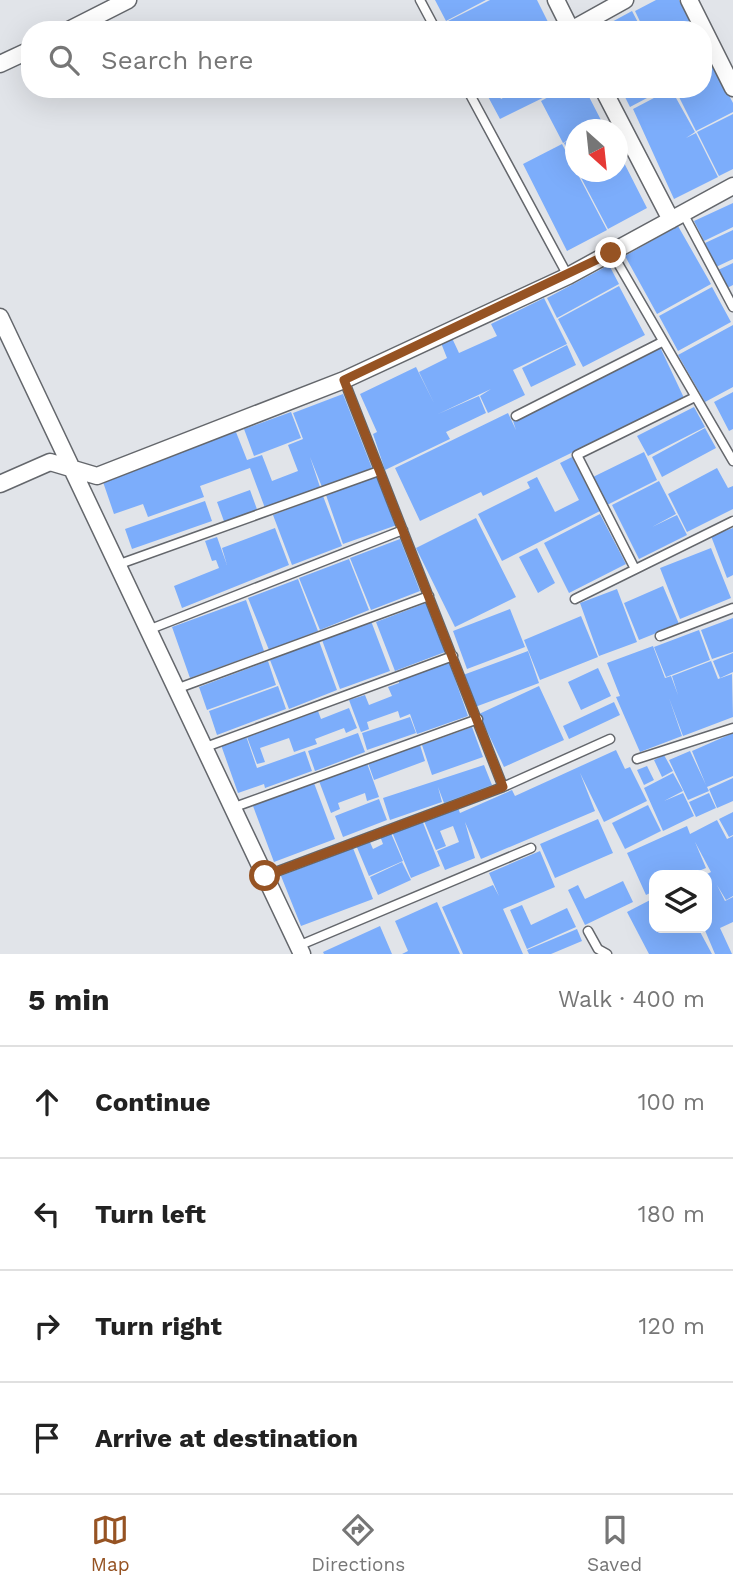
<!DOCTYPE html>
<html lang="en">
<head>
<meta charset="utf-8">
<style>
	body { margin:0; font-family:"Work Sans",sans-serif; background:#f6f6f6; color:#222 }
	.controls { position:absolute; right:21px; bottom:21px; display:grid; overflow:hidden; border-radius:14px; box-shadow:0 7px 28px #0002 }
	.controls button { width:63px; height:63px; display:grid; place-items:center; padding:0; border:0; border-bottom:2px solid #e0e0e0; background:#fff; color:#222; font:35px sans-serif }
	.compass { position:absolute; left:565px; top:119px; width:63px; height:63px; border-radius:50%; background:#fff; box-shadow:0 7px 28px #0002; rotate:153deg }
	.stop { position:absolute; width:21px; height:21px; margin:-16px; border:5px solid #965323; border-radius:50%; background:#fff }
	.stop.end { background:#965323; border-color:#fff; box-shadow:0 2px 7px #0008 }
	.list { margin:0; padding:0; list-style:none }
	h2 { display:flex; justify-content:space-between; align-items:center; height:91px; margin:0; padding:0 28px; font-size:30px }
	h2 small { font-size:23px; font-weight:400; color:#767676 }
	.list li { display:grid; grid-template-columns:46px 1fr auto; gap:21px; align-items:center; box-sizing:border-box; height:112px; padding:0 28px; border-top:2px solid #e0e0e0 }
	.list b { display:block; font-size:26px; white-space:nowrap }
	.list em { font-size:23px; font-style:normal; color:#767676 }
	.icon { flex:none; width:38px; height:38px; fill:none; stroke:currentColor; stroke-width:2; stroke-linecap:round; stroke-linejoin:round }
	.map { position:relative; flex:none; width:733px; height:954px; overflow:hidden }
	.search { position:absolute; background:#fff; box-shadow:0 7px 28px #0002; left:21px; right:21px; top:21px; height:77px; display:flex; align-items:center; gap:18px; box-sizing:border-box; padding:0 24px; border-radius:28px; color:#767676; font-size:26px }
	.sheet { height:539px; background:#fff }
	nav { display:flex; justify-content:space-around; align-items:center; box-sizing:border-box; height:98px; border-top:2px solid #e0e0e0; background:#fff; font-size:19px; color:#767676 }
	nav a { display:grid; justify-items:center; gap:4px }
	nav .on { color:#965323 }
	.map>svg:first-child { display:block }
</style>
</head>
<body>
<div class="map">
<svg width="733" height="954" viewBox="0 0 733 954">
	<rect width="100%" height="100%" fill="#e1e4e9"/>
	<!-- building -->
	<path fill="#7cadfb" d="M435,0H486L446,21Z
		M490,0H537L548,22L534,30H450L446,22Z
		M656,0H679L690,21L672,30H644L635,11Z
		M632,11L642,30H597Z
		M714,67L733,103V112L696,131L675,89H703V72Z
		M496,89L501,99L520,89H561L500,119L485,91Z
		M563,89H585L602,122L588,130H575V136L563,143L541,101Z
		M621,89H664L630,107Z
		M671,89L695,132L686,138L696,133L718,177L674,199L633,109Z
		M733,114V169L719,176L697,132Z
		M575,137V166L564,143Z
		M562,144L607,230L567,251L523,164Z
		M618,151L647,208L608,229L578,172H618Z
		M733,203V227L704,241L694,221Z
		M678,226L711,284L657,314L625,256Z
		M733,230V259L716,267L705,243Z
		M733,263V285L727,288L718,270Z
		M609,265L619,284L557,318L547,298Z
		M619,286L645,335L583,367L558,319Z
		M712,287L731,322L678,351L659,316Z
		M544,298L567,344L513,370L525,395L488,413L480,396L491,389L438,414L479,396L486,413L446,432L450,439L385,470L373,434L377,432L360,394L416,367L434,403L419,372L447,358L441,343L452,338L459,353L497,336L491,324Z
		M733,325V387L705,402L678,355Z
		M567,345L576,365L531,387L522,368Z
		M660,347L684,398L483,496L481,492L420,521L395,468L508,413L516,430L513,421L559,400L557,396Z
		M733,392V429L729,431L714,402Z
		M343,394L372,468L322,487L310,457L320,487L265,508L250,468L200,486L204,497L148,517L143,504L114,514L102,479L236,432L247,460L262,455L272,481L298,471L288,445L303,439L293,413Z
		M694,407L705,427L648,456L637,436Z
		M291,412L301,438L254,456L244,429Z
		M705,428L716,448L662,477L652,457Z
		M644,452L657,480L607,505L593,477Z
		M572,457L600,511L502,561L478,514L530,488L527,482L537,477L555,512L579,500L560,463Z
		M717,468L728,488L733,486V509L687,532L668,494Z
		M379,475L397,525L343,544L326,495Z
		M659,481L676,514L652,527L677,515L687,535L639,559L612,505Z
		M250,490L258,512L225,524L217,502Z
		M323,496L342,546L292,565L273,515Z
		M205,501L212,521L132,549L125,529Z
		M600,514L626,564L569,593L544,543Z
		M476,518L516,597L455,627L416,548Z
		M275,528L289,565L182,608L174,586L219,568L216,560L212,561L205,541L217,537L227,565L222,548Z
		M733,528V575L727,578L711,536Z
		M400,539L420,591L371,610L350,558Z
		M537,548L555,583L538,593L519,557Z
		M711,548L731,598L680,619L660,568Z
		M349,559L369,610L320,630L299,578Z
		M298,579L318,631L269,650L248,598Z
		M663,586L679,624L639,640L624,603Z
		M617,589L637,642L599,656L580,603Z
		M246,600L264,651L190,678L172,627Z
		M426,603L445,652L395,671L376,622Z
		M510,609L525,647L467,669L453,631Z
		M581,616L598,657L540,680L524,640Z
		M733,618V652L712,659L701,630Z
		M371,621L390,671L340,689L322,640Z
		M699,630L710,660L666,677L654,647Z
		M319,641L337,690L289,709L270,660Z
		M653,646L665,678L671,676L678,695L672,676L711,661L718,679L732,674L733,717L683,736L669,698L682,736L640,752L616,697L620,696L607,663Z
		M528,651L539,683L475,707L463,675Z
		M733,653V672L720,678L713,661Z
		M268,661L276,685L207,710L199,687Z
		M449,662L468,716L417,734L410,714L400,718L398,711L367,722L369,729L361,732L349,700L365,695L369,705L392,696L388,687L399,683V680Z
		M598,668L611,696L581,710L568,682Z
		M278,686L286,709L217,735L209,711Z
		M539,686L564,740L504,767L479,714Z
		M614,702L620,715L569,739L563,726Z
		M349,708L357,728L346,733L344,728L315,739L317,744L294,752L289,738L260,748L265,762L257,764L247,737L318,711L321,719Z
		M410,717L416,733L367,750L362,733Z
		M472,727L483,757L432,775L422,745Z
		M358,733L365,752L315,771L308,751Z
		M733,733V776L707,787L709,791L688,800L669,760L690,751L706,785L692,751Z
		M246,736L257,768L305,751L312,771L265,788L264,784L238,793L221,745Z
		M420,745L425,761L374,780L368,763Z
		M616,750L625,769L630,767L647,801L604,822L580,773L595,811L481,859L465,822L475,858L445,870L437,851L459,842L453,826L440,831L446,846L436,850L424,821L458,808L460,813L512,790L515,796Z
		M664,755L673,771L662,777L654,760Z
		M367,763L379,797L367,801L365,793L338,803L340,809L331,813L319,781Z
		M484,765L492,785L444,803L438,787L442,802L390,820L383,798Z
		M647,766L654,780L644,785L637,770Z
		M673,773L683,791L664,801L683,793L694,816L663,831L644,788Z
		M733,778V801L717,808L709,789Z
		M314,783L335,839L274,862L253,806Z
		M709,793L716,808L696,817L689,802Z
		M379,799L387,820L343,837L335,816Z
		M648,805L661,831L625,849L612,823Z
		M733,812V835L729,837L719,819Z
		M598,819L613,853L555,878L540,844Z
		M422,820L440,866L411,878L392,832Z
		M717,820L727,839L733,836V896L726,900L717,885L725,901L733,897V922L720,928L732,954H715L704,928H707V874L711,872L695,842L706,868L689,875H654V891L646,895L627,853L687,826L690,834Z
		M390,831L403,861L369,876L356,845L369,840L373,849L383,844L380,836Z
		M353,848L373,899L301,926L281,876Z
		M540,851L555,887L503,909L523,954H463L442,907L493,885L499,896L489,873Z
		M402,862L411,880L378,895L370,877Z
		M623,881L633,902L585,925L568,890L578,885L585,899Z
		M654,898V928H698L712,954H649L627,912Z
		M437,902L460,954H402L408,951L395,921Z
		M522,905L531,925L567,908L576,927L527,949L510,910Z
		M380,926L392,954H324L323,952Z
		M577,929L582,941L551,954H529L527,950Z"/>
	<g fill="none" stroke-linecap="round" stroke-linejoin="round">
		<defs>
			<path id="lane" d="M420,0L436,30
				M467,89L568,276
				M683,213L733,307
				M612,253L733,461
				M344,380L503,787
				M516,416L662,342
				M117,565L379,471
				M635,569L577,455L695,397
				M575,599L733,521
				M148,630L403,530
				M660,636L733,608
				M176,689L429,596
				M203,748L453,656
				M637,759L733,728
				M232,808L478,719
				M265,876L503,787L610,739
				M588,931L598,949L607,954
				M298,946L531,848"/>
			<path id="street" d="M556,0L571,30L625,0
				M689,0L733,88
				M69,30L128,0
				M0,64L30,50
				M603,89L671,220
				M0,317L302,954
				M0,484L50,462L97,476L344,380L568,276L733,186"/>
		</defs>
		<!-- lane casing -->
		<use href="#lane" stroke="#64676c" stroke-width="11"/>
		<!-- street casing -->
		<use href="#street" stroke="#64676c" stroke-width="19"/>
		<!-- lane -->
		<use href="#lane" stroke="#fff" stroke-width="8"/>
		<!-- street -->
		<use href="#street" stroke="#fff" stroke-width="16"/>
	</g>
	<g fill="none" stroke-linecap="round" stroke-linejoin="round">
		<!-- route -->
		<path stroke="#965323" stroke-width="9" d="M265,876L503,787L344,380L611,253"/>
	</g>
</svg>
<div class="controls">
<button><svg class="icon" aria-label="layers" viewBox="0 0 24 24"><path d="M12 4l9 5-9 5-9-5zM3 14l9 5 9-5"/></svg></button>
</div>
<svg class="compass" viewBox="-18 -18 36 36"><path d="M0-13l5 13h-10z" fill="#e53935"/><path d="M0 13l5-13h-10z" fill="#767676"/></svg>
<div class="stop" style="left:265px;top:876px"></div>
<div class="stop end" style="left:611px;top:253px"></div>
<div class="search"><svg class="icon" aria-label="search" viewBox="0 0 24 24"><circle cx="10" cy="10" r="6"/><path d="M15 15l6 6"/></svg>Search here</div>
</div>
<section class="sheet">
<h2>5 min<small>Walk · 400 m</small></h2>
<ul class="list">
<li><svg class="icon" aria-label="ahead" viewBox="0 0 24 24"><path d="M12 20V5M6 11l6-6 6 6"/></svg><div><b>Continue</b></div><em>100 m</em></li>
<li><svg class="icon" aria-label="left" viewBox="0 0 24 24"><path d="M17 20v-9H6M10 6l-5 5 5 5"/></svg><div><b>Turn left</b></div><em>180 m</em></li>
<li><svg class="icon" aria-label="right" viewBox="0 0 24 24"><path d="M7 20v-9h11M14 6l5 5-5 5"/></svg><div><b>Turn right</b></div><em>120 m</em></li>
<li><svg class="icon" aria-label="arrive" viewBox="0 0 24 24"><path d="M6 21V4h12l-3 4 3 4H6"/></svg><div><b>Arrive at destination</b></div></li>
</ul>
</section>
<nav>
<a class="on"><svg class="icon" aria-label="map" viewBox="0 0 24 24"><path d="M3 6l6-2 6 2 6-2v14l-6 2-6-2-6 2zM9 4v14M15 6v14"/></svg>Map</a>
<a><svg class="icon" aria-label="directions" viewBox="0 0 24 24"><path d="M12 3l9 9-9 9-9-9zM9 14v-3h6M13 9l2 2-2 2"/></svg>Directions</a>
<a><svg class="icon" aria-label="saved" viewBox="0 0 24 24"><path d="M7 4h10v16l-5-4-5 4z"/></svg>Saved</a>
</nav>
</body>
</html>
